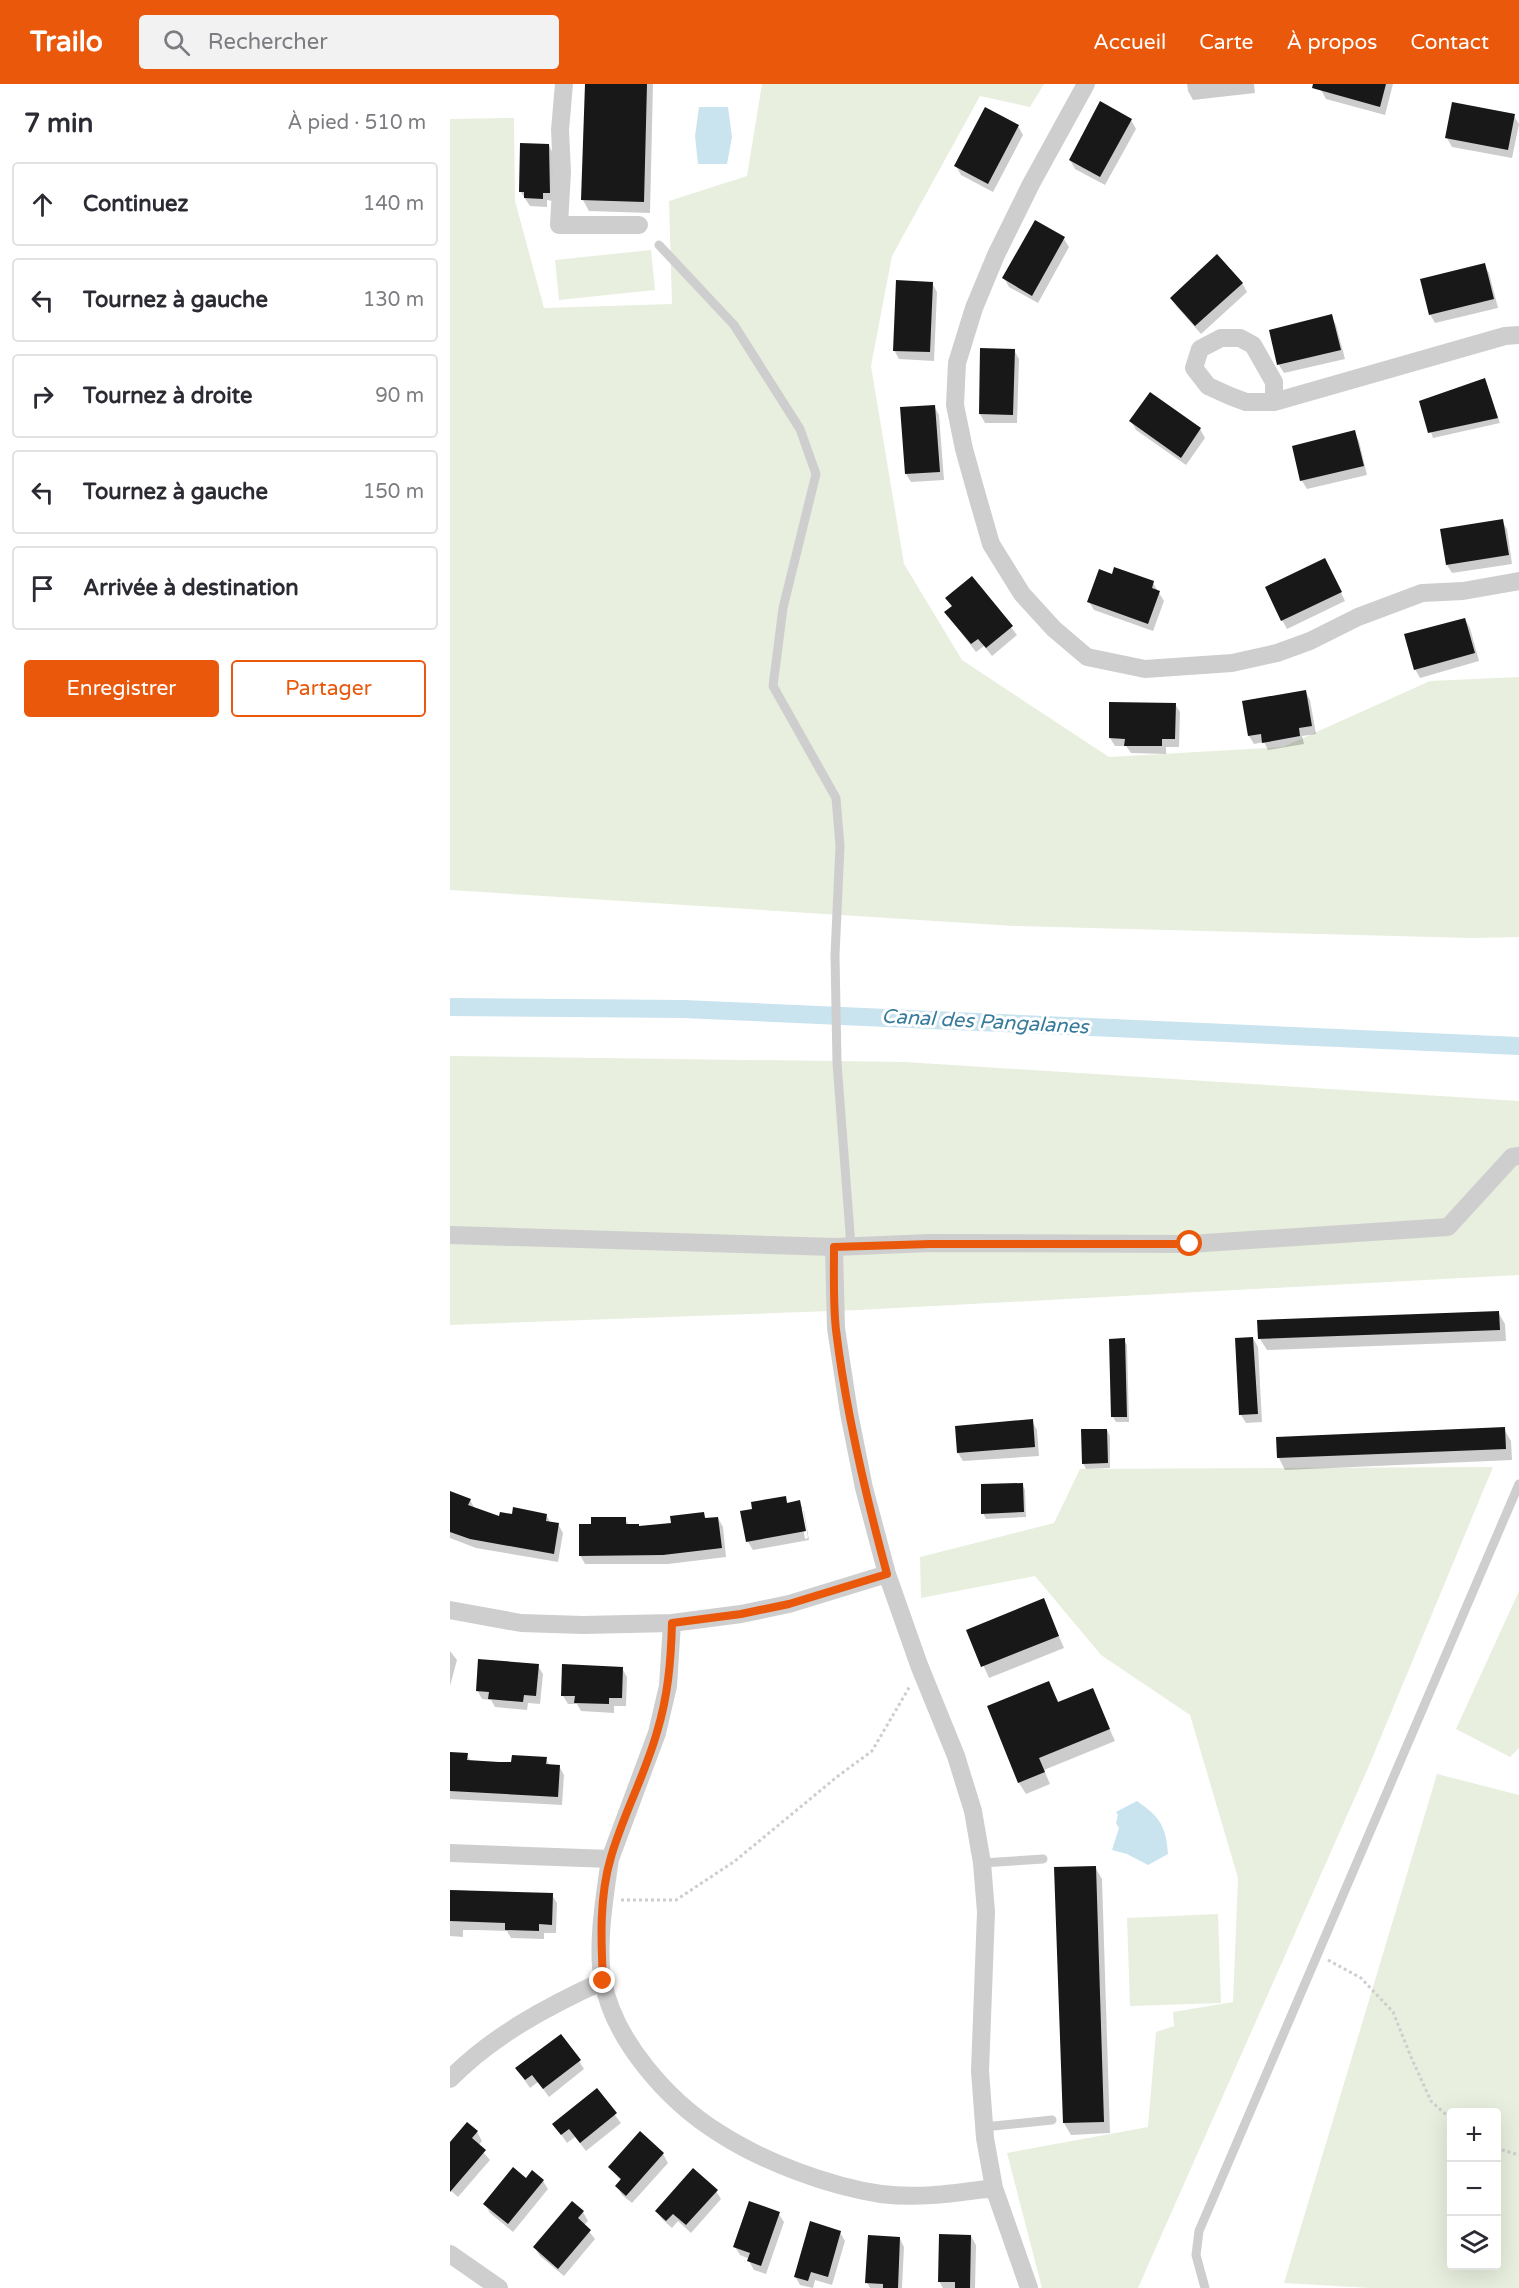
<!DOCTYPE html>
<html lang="fr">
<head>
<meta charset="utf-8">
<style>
	body { margin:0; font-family:"Varela Round",sans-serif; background:#f2f2f3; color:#2b2b33 }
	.controls { position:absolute; right:18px; bottom:18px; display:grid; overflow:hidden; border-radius:6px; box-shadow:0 6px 24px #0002 }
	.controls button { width:54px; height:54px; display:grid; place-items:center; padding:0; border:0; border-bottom:2px solid #e1e1e2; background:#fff; color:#2b2b33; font:30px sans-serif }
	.stop { position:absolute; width:18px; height:18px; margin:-14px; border:4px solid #ea580c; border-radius:50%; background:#fff }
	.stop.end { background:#ea580c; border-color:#fff; box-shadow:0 2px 6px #0008 }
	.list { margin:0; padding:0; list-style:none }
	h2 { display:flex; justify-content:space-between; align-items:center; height:78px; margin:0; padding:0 24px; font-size:26px }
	h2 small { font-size:20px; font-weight:400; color:#7c7c81 }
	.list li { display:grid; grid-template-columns:39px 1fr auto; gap:18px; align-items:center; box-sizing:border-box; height:84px; margin:0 12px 12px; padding:0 12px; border:2px solid #e1e1e2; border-radius:6px }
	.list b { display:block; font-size:22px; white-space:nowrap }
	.list em { font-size:20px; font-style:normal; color:#7c7c81 }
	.actions { display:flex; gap:12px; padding:18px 24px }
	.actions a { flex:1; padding:14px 0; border:2px solid #ea580c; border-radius:6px; text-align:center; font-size:21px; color:#ea580c }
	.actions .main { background:#ea580c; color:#fff }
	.icon { flex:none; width:33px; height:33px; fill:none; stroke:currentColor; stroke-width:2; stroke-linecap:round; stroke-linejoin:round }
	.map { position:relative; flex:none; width:1069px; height:2204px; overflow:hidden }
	header { display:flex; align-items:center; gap:36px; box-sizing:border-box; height:84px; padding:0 30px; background:#ea580c; color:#fff }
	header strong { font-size:28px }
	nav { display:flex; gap:33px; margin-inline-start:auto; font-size:21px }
	.search { width:420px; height:54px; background:#f2f2f3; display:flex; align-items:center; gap:15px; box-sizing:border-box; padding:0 21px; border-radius:6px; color:#7c7c81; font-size:22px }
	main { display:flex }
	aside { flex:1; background:#fff }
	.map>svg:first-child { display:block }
</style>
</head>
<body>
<header>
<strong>Trailo</strong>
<div class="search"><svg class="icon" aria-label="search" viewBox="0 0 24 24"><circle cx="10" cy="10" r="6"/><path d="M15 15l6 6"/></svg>Rechercher</div>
<nav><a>Accueil</a><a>Carte</a><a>À propos</a><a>Contact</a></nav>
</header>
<main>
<aside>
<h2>7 min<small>À pied · 510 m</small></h2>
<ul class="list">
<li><svg class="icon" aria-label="ahead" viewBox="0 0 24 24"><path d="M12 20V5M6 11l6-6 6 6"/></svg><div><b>Continuez</b></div><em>140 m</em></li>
<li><svg class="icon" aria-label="left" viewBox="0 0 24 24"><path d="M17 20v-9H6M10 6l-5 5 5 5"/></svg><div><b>Tournez à gauche</b></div><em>130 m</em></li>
<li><svg class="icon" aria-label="right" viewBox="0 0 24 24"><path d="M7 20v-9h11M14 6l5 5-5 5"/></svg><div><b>Tournez à droite</b></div><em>90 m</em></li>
<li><svg class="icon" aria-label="left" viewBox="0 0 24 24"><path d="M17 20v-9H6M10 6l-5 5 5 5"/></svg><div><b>Tournez à gauche</b></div><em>150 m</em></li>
<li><svg class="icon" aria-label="arrive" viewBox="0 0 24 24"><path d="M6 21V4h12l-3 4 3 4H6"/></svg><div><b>Arrivée à destination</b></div></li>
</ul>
<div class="actions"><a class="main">Enregistrer</a><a>Partager</a></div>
</aside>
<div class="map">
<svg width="1069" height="2204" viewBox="0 0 1069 2204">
	<rect width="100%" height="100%" fill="#fff"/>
	<!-- green -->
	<path fill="#e8efde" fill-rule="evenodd" d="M312,0H594L580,23L530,12L442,172L421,282L454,480L512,576L659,673L833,663L980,597L1069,593V853L1023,854L564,842L0,806V35L64,34L65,117L94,224L222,220L219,117L297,92Z
		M201,166L205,206L109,216L105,176Z
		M0,972L455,978L1069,1017V1191L408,1226L0,1241Z
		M1043,1383L918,1684L688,2204H592L557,2069L698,2043L706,1948L724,1942L723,1928L783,1918L788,1794L740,1631L651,1571L585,1492L471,1514L470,1473L604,1439L630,1385Z
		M1069,1507V1664L1060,1673L1006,1645Z
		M987,1690L1069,1711V2204H920L834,2199ZM1002,2028H1046V2182H1002Z
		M768,1830L771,1919L680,1922L677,1834Z"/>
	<!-- water -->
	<path fill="#c9e3ef" d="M249,23H278L282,53L277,80H248L245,52Z
		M687,1717C710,1733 716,1742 718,1770L698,1781L677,1770L662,1766L669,1744L666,1739L668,1731L666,1728Z"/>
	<!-- shadow -->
	<path fill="#0003" fill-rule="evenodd" d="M136,0H203L200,129L139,127L133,116Z
		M737,0H804L805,9L743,16L738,7Z
		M872,0H943L935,31L876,15L871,6Z
		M536,25L568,42L573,51L543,108L511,91L506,82Z
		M1064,32L1069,40L1062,74L1002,63L997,54Z
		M681,36L686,45L655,101L625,85L620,76Z
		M99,61L103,70V117L97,116V123L80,122L70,107Z
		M614,155L619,163L588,219L559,203L554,194Z
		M1034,181L1039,189L1048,224L985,239L980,230Z
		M482,199L487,208L484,277L449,275L444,266Z
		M792,199L797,208L751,250L727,223L722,215Z
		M881,232L886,241L895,275L834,289L829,281L820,247Z
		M564,266L569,275L567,339H535L530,330Z
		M1037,301L1050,339L983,354L971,318Z
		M700,310L750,345L755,354L736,381L686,346L681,337Z
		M484,322L489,331L494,396L461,398L456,390Z
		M904,348L909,357L917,391L857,405L852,397L844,363Z
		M1052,437L1057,445L1062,480L1002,489L997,481Z
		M880,485L895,517L837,545L832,536Z
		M662,492L703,499L714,517L703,547L644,526L639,518Z
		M522,494L567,551L542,572L534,562L526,568L496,529L503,524L497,514Z
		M1015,535L1020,544L1029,577L970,594L965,585Z
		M855,607L860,616L866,650L852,652L854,660L818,666L814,658L804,660L799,652L794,618Z
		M725,620L730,628L729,663H716V670L681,669L676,662H665L660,654Z
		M1048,1228L1055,1240L1056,1257L817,1266L810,1255Z
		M803,1254L808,1263L812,1338L796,1339L791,1331Z
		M674,1256L677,1261L679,1338H666L663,1333Z
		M582,1337L587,1346L589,1372L513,1377L508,1369Z
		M1054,1345L1061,1357L1062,1376L835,1386L829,1374L828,1355Z
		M657,1346L660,1352V1384L636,1385L633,1379Z
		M572,1400L575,1406L576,1433L536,1435L533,1429Z
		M0,1409L20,1416L25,1425L50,1434L96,1431L101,1439L108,1440L113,1449L108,1478L26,1464L0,1454Z
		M335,1414L338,1420L349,1418L354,1427L359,1456L303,1466L298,1458L304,1426ZM350,1425H353L358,1454L355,1455Z
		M253,1429L257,1436L268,1434L273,1443L276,1473L218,1480H135L130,1471L175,1435L179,1441L190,1444L222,1440Z
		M593,1516L614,1564L539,1594L518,1547Z
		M0,1567L7,1576L0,1602Z
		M88,1582L93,1590L90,1620L78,1619L77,1626L45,1623L41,1616L32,1615L27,1606Z
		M172,1584L177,1593L176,1622H164V1629L131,1627L127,1620H118L113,1612Z
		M598,1599L609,1619L642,1606L665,1657L594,1686L600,1700L576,1710L569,1699L539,1623Z
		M0,1670L17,1671L21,1678L49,1680L96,1675L100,1682H109L114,1691L112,1721L0,1715Z
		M645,1783L652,1795L660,2049L621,2051L614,2039Z
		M0,1806L102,1811L107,1819L106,1849H94V1855L61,1854L57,1847L27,1846H13V1853L0,1852Z
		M129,1977L134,1985L99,2013L88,1998L80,2004L67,1985Z
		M146,2006L171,2039L136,2067L125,2053L117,2059L104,2040Z
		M17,2040L27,2048L32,2057L28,2062L40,2076L8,2113L0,2106V2060Z
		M190,2049L213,2070L218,2079L182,2119L172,2111L167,2102L171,2097L160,2083Z
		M76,2096L93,2097L98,2105L63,2148L40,2129L35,2120Z
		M266,2107L271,2115L241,2149L228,2137L222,2144L212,2135L207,2127Z
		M133,2128L138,2137L134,2141L145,2155L114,2192L90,2172L85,2164Z
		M328,2129L334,2138L316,2190L304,2186L299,2177L300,2175L290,2171L285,2163Z
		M390,2148L395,2157L382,2201L365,2196L363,2204L350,2201L345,2192Z
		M521,2152L526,2161L525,2204H493L489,2197Z
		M450,2155L454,2163L452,2204H420L417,2199Z"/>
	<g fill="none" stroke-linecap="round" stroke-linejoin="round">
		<!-- canal -->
		<path stroke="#c9e3ef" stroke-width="18" d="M0,923L233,925L1069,962"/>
	</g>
	<!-- building -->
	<path fill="#181818" d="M135,0H197L194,118L131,116Z
		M863,0H936L930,23L862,4Z
		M650,17L682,35L650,93L619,76Z
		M1002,18L1065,30L1058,66L995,54Z
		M535,23L569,41L538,100L504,82Z
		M70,59L99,60L100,109H93V115L74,114V108H69Z
		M585,136L615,153L582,212L552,194Z
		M767,170L793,199L745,242L720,214Z
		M1035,179L1044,215L979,231L970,195Z
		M446,196L483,198L480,268L443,267Z
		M882,230L891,266L827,281L819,246Z
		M530,264L565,265L563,331L529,330Z
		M1035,294L1048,334L978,349L969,317Z
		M700,308L751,344L731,374L679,337Z
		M485,321L490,388L455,390L450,323Z
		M905,346L914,382L850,397L842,362Z
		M1053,435L1059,471L996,481L990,445Z
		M875,474L892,508L831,537L815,503Z
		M664,483L704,497L702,504L710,507L698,540L637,518L649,485L662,490Z
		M522,492L563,542L536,564L528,555L521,560L494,528L502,522L495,514Z
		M1015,534L1025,569L964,586L954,550Z
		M856,606L862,642L849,644L850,652L812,659L811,650L798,652L792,617Z
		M659,618L726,619L725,655H712V662H674L675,655L659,654Z
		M1049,1227L1050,1246L808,1255L807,1236Z
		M803,1253L808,1330L789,1331L785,1254Z
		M675,1254L677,1333H661L659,1255Z
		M583,1335L585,1363L507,1369L505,1342Z
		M1055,1343L1056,1365L827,1374L826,1353Z
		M631,1345H657L658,1379L632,1380Z
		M573,1399L574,1428L531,1430V1400Z
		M0,1407L21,1415L18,1421L49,1432L50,1428L62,1430L63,1423L97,1430L96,1437L109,1439L104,1470L20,1455L0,1448Z
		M336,1412L337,1419L350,1416L356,1447L296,1458L290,1427L302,1425L301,1418Z
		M254,1428L255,1434L268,1433L272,1464L213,1471L129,1472V1440H141V1433H176V1440H189V1442L221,1439L220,1432Z
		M594,1514L609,1552L531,1583L516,1546Z
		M28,1575L89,1580L86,1612L74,1611L73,1618L38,1615L39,1608L26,1607Z
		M112,1580L173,1583L172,1614H159V1620L124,1619L125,1612H111Z
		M599,1597L608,1618L643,1604L660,1645L589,1674L595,1688L568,1699L537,1622Z
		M0,1668L18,1669L17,1676L49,1678H61L62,1671L97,1673L96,1680L110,1681L108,1713L0,1707Z
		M646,1782L654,2038L613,2039L604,1783Z
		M0,1806L103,1809L102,1841L89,1840V1847L55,1846V1839L0,1837Z
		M111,1950L131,1976L93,2005L82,1991L75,1996L65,1984Z
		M147,2004L167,2029L130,2059L119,2045L111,2051L102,2040Z
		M17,2038L28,2047L22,2054L36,2066L0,2108V2058Z
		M190,2047L214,2069L176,2112L165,2102L171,2095L158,2083Z
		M63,2083L76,2094L82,2086L94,2096L58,2140L33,2120Z
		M243,2084L268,2106L236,2141L223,2130L216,2137L205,2127Z
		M122,2117L134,2127L128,2134L141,2146L108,2185L83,2163Z
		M299,2117L330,2128L311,2182L297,2177L300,2169L283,2163Z
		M360,2137L391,2147L378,2193L361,2188L358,2197L344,2193Z
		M489,2150L521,2151L520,2204H505V2198H488Z
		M418,2151L450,2153L448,2204H433V2200L415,2199Z"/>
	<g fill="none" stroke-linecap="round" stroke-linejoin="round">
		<!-- path -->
		<path stroke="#cecece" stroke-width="3" stroke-dasharray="3 3" stroke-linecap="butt" d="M171,1816H226L285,1777L388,1692L422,1667L460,1602
			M878,1876L911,1894L943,1928L961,1973L981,2017L1002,2036
			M1046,2064L1069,2071"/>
		<!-- service -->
		<path stroke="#cecece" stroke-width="9" d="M209,161L284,241L350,345L366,390L333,524L323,602L386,714L390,762L385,871L387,979L401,1162
			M532,1779L593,1775
			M534,2043L602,2036
			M755,2204L746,2171L749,2147L1069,1400"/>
		<!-- minor -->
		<path stroke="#cecece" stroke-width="18" d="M114,0L110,46L112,88L109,141H189
			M636,0L581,100L546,171L524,224L507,279L505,321L514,365L526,408L541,460L572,510L604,545L637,573L695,585L782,579L827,569L860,557L908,533L972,509L1013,507L1069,497
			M824,318V298L803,261L790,254H771L750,265L744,284L758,302L780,312L796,318H824L1055,252L1069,251
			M0,1151L384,1163
			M0,1526L71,1539L133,1541L222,1539L218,1602L207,1649L160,1775
			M222,1539L291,1530L339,1520L437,1490
			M0,1769L160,1775C155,1810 146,1863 153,1897C164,1957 219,2018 269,2049C314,2078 378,2102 431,2110C469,2115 506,2109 544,2104
			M0,1995C42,1952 98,1922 153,1897
			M0,2170L49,2204
			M579,2204L544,2104L535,2054L530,1987L536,1828L532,1779L523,1727L506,1672L469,1581L437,1490L414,1404L399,1329L386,1244L384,1163L480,1159L740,1160L998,1143L1062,1073L1069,1072"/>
	</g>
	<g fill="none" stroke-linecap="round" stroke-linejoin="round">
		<!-- route -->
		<path stroke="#ea580c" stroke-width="8" d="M153,1897C151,1857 149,1813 161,1773C173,1731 195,1691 207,1648C218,1612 221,1577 222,1539L291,1530L339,1520L437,1490C415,1409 396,1329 386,1246C383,1219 384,1190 384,1163L480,1160H740"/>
	</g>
	<g text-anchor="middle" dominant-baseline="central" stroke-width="6" stroke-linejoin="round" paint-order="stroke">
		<!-- water labels -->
		<g font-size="20" font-style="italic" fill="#377a9b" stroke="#fff">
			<text transform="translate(535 938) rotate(3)">Canal des Pangalanes</text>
		</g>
	</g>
</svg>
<div class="controls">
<button>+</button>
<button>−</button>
<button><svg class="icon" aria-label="layers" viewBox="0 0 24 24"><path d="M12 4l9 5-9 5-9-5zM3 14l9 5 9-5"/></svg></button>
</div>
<div class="stop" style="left:740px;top:1160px"></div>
<div class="stop end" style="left:153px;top:1897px"></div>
</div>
</main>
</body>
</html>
